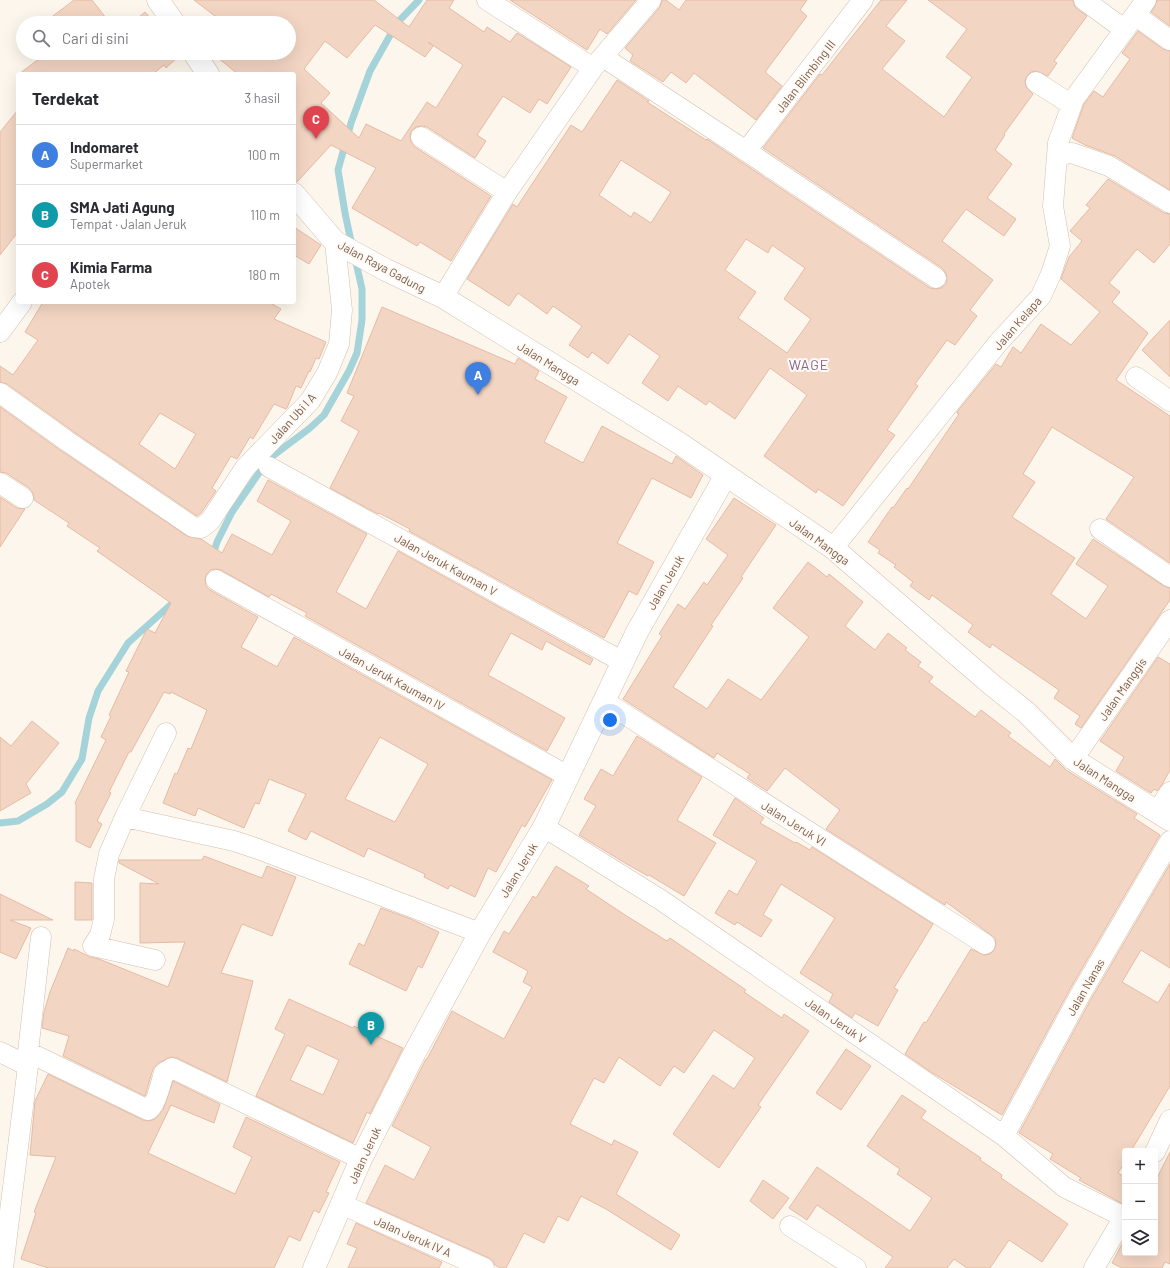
<!DOCTYPE html>
<html lang="id">
<head>
<meta charset="utf-8">
<style>
	body { margin:0; font-family:Barlow,sans-serif; background:#f7f7f7; color:#2b2b33 }
	.controls { position:absolute; right:12px; bottom:12px; display:grid; overflow:hidden; border-radius:4px; box-shadow:0 4px 16px #0002 }
	.controls button { width:36px; height:36px; display:grid; place-items:center; padding:0; border:0; border-bottom:1px solid #e1e1e2; background:#fff; color:#2b2b33; font:20px sans-serif }
	.you { position:absolute; left:610px; top:720px; width:14px; height:14px; margin:-10px; border:3px solid #fff; border-radius:50%; background:#1a73e8; box-shadow:0 0 0 6px #1a73e833 }
	.badge { display:grid; place-items:center; width:26px; height:26px; border-radius:50%; background:#e76f51; color:#fff; font-size:13px; font-weight:700 }
	.pin { position:absolute; translate:-50% -33px; filter:drop-shadow(0 1px 2px #0008) }
	.pin::after { content:''; position:absolute; top:21px; width:14px; height:12px; background:inherit; clip-path:polygon(0 0,100% 0,50% 100%) }
	.list { margin:0; padding:0; list-style:none }
	h2 { display:flex; justify-content:space-between; align-items:center; height:52px; margin:0; padding:0 16px; font-size:17px }
	h2 small { font-size:13px; font-weight:400; color:#7c7c81 }
	.list li { display:grid; grid-template-columns:26px 1fr auto; gap:12px; align-items:center; box-sizing:border-box; height:60px; padding:0 16px; border-top:1px solid #e1e1e2 }
	.list b { display:block; font-size:15px; white-space:nowrap }
	.list p { margin:0; font-size:13px; white-space:nowrap; color:#7c7c81 }
	.list em { font-size:13px; font-style:normal; color:#7c7c81 }
	.icon { flex:none; width:22px; height:22px; fill:none; stroke:currentColor; stroke-width:2; stroke-linecap:round; stroke-linejoin:round }
	.map { position:relative; flex:none; width:1170px; height:1268px; overflow:hidden }
	.search { position:absolute; background:#fff; box-shadow:0 4px 16px #0002; left:16px; top:16px; width:280px; height:44px; display:flex; align-items:center; gap:10px; box-sizing:border-box; padding:0 14px; border-radius:22px; color:#7c7c81; font-size:15px }
	.panel { position:absolute; background:#fff; box-shadow:0 4px 16px #0002; left:16px; top:72px; width:280px; height:232px; border-radius:4px }
	.map>svg:first-child { display:block }
</style>
</head>
<body>
<div class="map">
<svg width="1170" height="1268" viewBox="0 0 1170 1268">
	<rect width="100%" height="100%" fill="#fdf6ec"/>
	<g fill="none" stroke-linecap="round" stroke-linejoin="round">
		<!-- stream -->
		<path stroke="#a5d3da" stroke-width="7" d="M352,246L345,213L338,170L351,123L370,71L397,23L419,0
			M212,558L217,542L232,512L261,470L270,458L310,428L324,415L349,371L357,353L362,320V289L355,258
			M0,823L18,821L47,804L62,792L82,759L89,718L98,691L128,643L177,599"/>
	</g>
	<!-- building -->
	<path fill="#f3d5c3" stroke="#e6bba3" fill-rule="evenodd" d="M74,0H92L110,23H46L45,22Z
		M194,0H374L409,27L427,0H454L449,8L484,32L487,27L510,42L517,33L571,67L547,104L539,99L530,113L503,96L477,135L486,141L475,158L427,127L422,126L416,127L411,131L410,136L411,142L415,147L491,196L451,261L420,242L417,246L352,208L376,168L331,145L297,182H294V74H238L218,58L222,53H289V23H224ZM375,25L425,57L433,46L428,42L463,65L436,108L427,102L401,141L366,124L359,138L321,103L330,93L304,69L325,41L347,58Z
		M510,0H636L607,34L600,29L587,50Z
		M662,0H666L679,10L686,0H807L800,10L807,16L765,72L782,86L756,120L694,73L686,83L671,72L663,82L630,61L633,55L625,48L660,7Z
		M881,0H907L886,26L905,41L882,69L944,117L972,77L946,57L967,29L928,0H1073L1074,5L1077,9L1087,16L1054,61L1057,63L1048,76L1036,71L1031,72L1027,76L1025,81L1026,87L1033,94L1004,134L1005,135L995,150L1012,164L987,198L1016,219L1004,236L966,209L942,241L993,280L970,310L977,316L955,345L947,340L915,384L918,386L887,430L895,435L843,506L818,489L816,493L764,456L807,395L770,368L735,419L709,401L706,405L678,386L668,401L642,383L660,356L629,334L608,364L592,352L588,358L569,345L582,326L553,306L547,314L518,293L509,306L467,279L513,204L517,207L571,125L582,132L617,80L649,101L647,102L706,140L707,139L930,288L936,289L941,288L946,284L947,278L946,273L942,268L763,148L820,74L822,75ZM621,160L671,192L651,223L634,212L631,217L599,195ZM746,239L768,253L772,245L805,268L784,299L811,319L787,353L738,318L756,292L725,270Z
		M1157,0H1170V26L1151,12L1155,6Z
		M145,12L154,23H132Z
		M1138,31L1163,49L1170,51V190L1115,156L1085,145L1072,138L1084,104L1094,91L1103,97L1130,59L1122,53Z
		M47,53H178L180,55L166,68L164,65L153,74H19Z
		M18,110V232L0,255V132Z
		M1108,179L1164,213L1170,214V244L1154,263L1137,249L1109,283L1120,292L1112,302L1148,333L1116,380L1170,416V563L1106,519L1134,477L1052,427L1023,474L1035,482L1012,517L1075,558L1051,594L1086,619L1108,586L1076,564L1093,539L1164,586L1170,588V600L1081,728L1075,724L1080,716L1054,698L1059,690L992,644L990,648L968,632L973,625L932,595L929,600L910,586L913,582L894,567L896,565L878,553L880,550L868,542L892,507L893,508L907,488L908,489L959,414L957,413V412L996,364L1001,367L1013,347L1021,353L1041,324L1071,345L1100,312L1061,279L1069,257L1082,241L1070,231L1090,208L1086,205Z
		M294,227L321,245L309,264L294,255Z
		M43,302H269L281,309L274,319L326,342L319,359L316,358L310,372L309,371L301,388L296,386L287,408L286,409L274,404L253,439L250,437L237,459L231,456L212,488L216,491L201,513L197,516L74,432L7,384L0,382V366L13,375L38,340L25,332ZM160,413L196,434L175,469L139,444Z
		M382,307L515,364L518,358L539,371L535,379L567,397L544,442L583,463L602,426L672,464L676,456L703,475L691,498L652,478L617,543L654,562L637,595L629,591L604,638L409,531L410,529L379,513L378,514L330,488L359,431L341,421L354,396L347,393Z
		M1170,320V377L1142,350Z
		M0,407L60,450L187,536L201,539L222,553L232,534L272,555L291,521L257,501L268,480L367,534L336,592L366,609L398,551L593,659L590,665L546,641L542,650L511,633L488,675L565,718L547,751L305,616L307,613L271,594L269,597L221,570L215,569L210,570L206,575L205,581L206,586L210,590L258,617L241,647L277,667L294,637L552,780L525,827L522,825L496,872L488,868L475,897L450,885L448,889L424,877L425,874L368,848L364,857L311,831L306,840L288,831L306,794L269,779L259,804L255,803L244,828L198,808L195,816L163,803L175,773L177,774L188,748L191,749L207,710L171,692L170,694L164,692L131,752H129L109,792L111,793L97,821L102,824L90,848L76,841V804L75,803L106,740L101,737L111,716L109,715L129,672L126,671L147,629L155,633L171,603L97,551L100,548L67,526L69,523L34,500L33,493L29,488L6,473L0,472ZM380,737L428,764L395,822L345,799Z
		M0,497L17,508L25,509L0,547Z
		M734,498L776,525L741,577L743,578L711,625L713,626L673,687L707,709L728,679L761,700L809,637L773,608L808,562L827,577L829,574L863,602L845,626L875,650L888,633L907,648L905,650L921,662L918,666L933,677L929,682L975,717L981,710L1011,733L1008,736L1050,767L1055,759L1066,770L1137,814L1134,818L1160,835L1070,989L1002,1115L931,1072L905,1054L924,1022L926,1023L971,949L984,955L990,954L994,950L996,945L995,938L946,902L945,905L826,829L840,810L785,768L767,791L747,778L750,774L717,753L714,758L623,699L662,636L659,634L678,604L685,609L704,582L707,585L728,555L706,539Z
		M1158,657L1170,664V770L1163,783L1157,791L1154,789L1151,793L1116,771L1124,757L1100,741Z
		M32,721L59,743L26,784L31,793L0,811V737L11,746Z
		M637,736L702,777L677,820L716,843L684,896L649,875L648,876L625,863L579,835L596,806L584,799L601,769L613,776Z
		M735,798L764,818L760,823L795,843L796,842L810,850L812,847L933,924L894,988L898,990L878,1026L855,1013L852,1018L829,1002L833,994L800,973L835,918L781,884L763,915L772,920L761,937L737,922L735,925L715,913L729,890L737,895L757,861L713,835Z
		M204,856L262,878L267,866L296,877L272,936L242,924L221,973L253,981L227,1082L177,1058L171,1057L158,1063L153,1069L145,1096L63,1056L69,1036L42,1028L44,1012L50,992L68,948L74,951V949L90,957L99,959L168,987L185,942L140,943V883L159,884L119,863V860H202Z
		M1170,864V968L1141,950L1122,982L1158,1003L1170,983V1086L1131,1151H1125V1162L1118,1173L1125,1177V1204H1123L1079,1180L1081,1178L1050,1159L1053,1154L1019,1133L1090,1001Z
		M556,866L589,886L586,889L625,915L667,941L670,938L705,962L746,990L744,992L782,1018L784,1014L809,1031L758,1105L761,1107L719,1168L673,1134L713,1075L734,1089L755,1058L714,1030L684,1073L674,1066L660,1086L619,1057L604,1083L594,1078L570,1124L612,1145L614,1140L638,1152L616,1194L680,1235L671,1250L606,1209L581,1196L568,1221L558,1216L544,1243L524,1233L506,1268H500L495,1265L493,1261L489,1258L366,1203L385,1165L414,1180L431,1147L392,1126L426,1059H427L452,1011L504,1039L532,987L523,982L528,971L493,952L504,931L509,934L533,896L536,898Z
		M75,882L92,883V920H75Z
		M0,894L53,920H10L31,928L16,959L0,952Z
		M381,908L411,919L439,932L422,968L418,966L406,991L349,964L359,943L364,946Z
		M289,999L353,1028L354,1026L403,1048L370,1114L367,1112L353,1143L256,1096L285,1034L275,1029ZM307,1045L339,1060L323,1095L290,1080Z
		M846,1049L871,1066L841,1110L816,1093Z
		M48,1074L143,1120L149,1121L155,1119L163,1110L173,1081L220,1104L214,1123L171,1105L148,1153L235,1194L252,1157L233,1147L246,1117L340,1162L326,1192L329,1193L319,1213L314,1210L300,1241L289,1236L274,1268H48L21,1259L36,1213L34,1212L56,1157L30,1155L35,1101Z
		M902,1095L926,1111L921,1118L981,1158L980,1160L1002,1175L1001,1178L1068,1224L1042,1262L1009,1240L990,1268H967L954,1259L947,1268H885L893,1257L817,1205L807,1220L789,1208L817,1167L910,1231L932,1198L897,1174L900,1169L867,1146Z
		M1170,1152V1264L1165,1262L1162,1268H1122L1112,1263L1125,1238V1253H1155V1182Z
		M763,1180L789,1198L773,1219L750,1201Z
		M356,1223L442,1262L439,1268H348L357,1248L347,1244Z"/>
	<g fill="none" stroke-linecap="round" stroke-linejoin="round">
		<defs>
			<path id="street" d="M487,0L593,68
				M1084,0L1125,30
				M1135,15L1170,40
				M603,57L746,151L936,278
				M1036,82L1072,105
				M421,137L507,192
				M746,151L863,0
				M1057,155L1072,153L1109,166L1170,203
				M443,297L507,192L593,68L651,0
				M0,332L22,302
				M1136,377L1170,401
				M0,393L67,441L193,527L201,528L210,521L245,468L310,401L327,373L339,344L342,310L335,242
				M269,467L623,662
				M0,483L23,498
				M1100,529L1170,577
				M833,548L998,343L1041,296L1051,274L1060,246L1053,206L1058,143L1074,99L1146,0
				M216,580L568,776
				M604,701L985,944
				M1073,759L1170,620
				M1157,812L1170,792
				M125,817L234,841L258,849L480,933
				M544,827L661,900L1004,1136L1064,1187L1124,1217
				M155,960L93,946L100,935L104,919V879L109,854L125,817L166,733
				M0,1052L28,1066
				M28,1052L148,1110C156,1106 161,1082 164,1073L172,1068L361,1159
				M1004,1136L1080,995L1170,841
				M1155,1152L1170,1120
				M341,1204L484,1268
				M790,1226L856,1268
				M3,1268L28,1066V1052L41,937
				M1094,1268L1125,1215"/>
			<path id="secondary" d="M158,0L174,23
				M194,53L208,74
				M294,194L335,242L386,270L443,297L679,443L833,548L992,685L1026,712L1073,759L1170,820
				M314,1268L361,1159L415,1052L480,933L544,827L637,632L726,475"/>
		</defs>
		<!-- street casing -->
		<use href="#street" stroke="#d1beb0" stroke-width="21"/>
		<!-- secondary casing -->
		<use href="#secondary" stroke="#d6c0b0" stroke-width="23"/>
		<!-- street -->
		<use href="#street" stroke="#fff" stroke-width="20"/>
		<!-- secondary -->
		<use href="#secondary" stroke="#fff" stroke-width="22"/>
	</g>
	<g text-anchor="middle" dominant-baseline="central" stroke-width="4" stroke-linejoin="round" paint-order="stroke">
		<!-- street labels -->
		<g font-size="12" fill="#7a5c4d" stroke="#fffaf3">
			<text transform="translate(805 76) rotate(-52)">Jalan Blimbing III</text>
			<text transform="translate(382 266) rotate(28)">Jalan Raya Gadung</text>
			<text transform="translate(1017 323) rotate(-49)">Jalan Kelapa</text>
			<text transform="translate(549 363) rotate(32)">Jalan Mangga</text>
			<text transform="translate(292 418) rotate(-48)">Jalan Ubi I A</text>
			<text transform="translate(820 541) rotate(36)">Jalan Mangga</text>
			<text transform="translate(446 564) rotate(29)">Jalan Jeruk Kauman V</text>
			<text transform="translate(665 582) rotate(-60)">Jalan Jeruk</text>
			<text transform="translate(392 678) rotate(29)">Jalan Jeruk Kauman IV</text>
			<text transform="translate(1122 689) rotate(-55)">Jalan Manggis</text>
			<text transform="translate(1105 779) rotate(33)">Jalan Mangga</text>
			<text transform="translate(794 823) rotate(32)">Jalan Jeruk VI</text>
			<text transform="translate(518 870) rotate(-59)">Jalan Jeruk</text>
			<text transform="translate(1085 987) rotate(-60)">Jalan Nanas</text>
			<text transform="translate(836 1020) rotate(34)">Jalan Jeruk V</text>
			<text transform="translate(364 1155) rotate(-65)">Jalan Jeruk</text>
			<text transform="translate(413 1236) rotate(24)">Jalan Jeruk IV A</text>
		</g>
		<!-- quarter labels -->
		<g font-size="14" letter-spacing="1" fill="#846695" stroke="#fffaf3">
			<text x="809" y="364">WAGE</text>
		</g>
	</g>
</svg>
<div class="controls">
<button>+</button>
<button>−</button>
<button><svg class="icon" aria-label="layers" viewBox="0 0 24 24"><path d="M12 4l9 5-9 5-9-5zM3 14l9 5 9-5"/></svg></button>
</div>
<div class="you"></div>
<div class="pin badge" style="left:478px;top:395px;background:#3f7fe0">A</div>
<div class="pin badge" style="left:371px;top:1045px;background:#0f9aa8">B</div>
<div class="pin badge" style="left:316px;top:139px;background:#e0444e">C</div>
<div class="search"><svg class="icon" aria-label="search" viewBox="0 0 24 24"><circle cx="10" cy="10" r="6"/><path d="M15 15l6 6"/></svg>Cari di sini</div>
<section class="panel">
<h2>Terdekat<small>3 hasil</small></h2>
<ul class="list">
<li><span class="badge" style="background:#3f7fe0">A</span><div><b>Indomaret</b><p>Supermarket</p></div><em>100 m</em></li>
<li><span class="badge" style="background:#0f9aa8">B</span><div><b>SMA Jati Agung</b><p>Tempat · Jalan Jeruk</p></div><em>110 m</em></li>
<li><span class="badge" style="background:#e0444e">C</span><div><b>Kimia Farma</b><p>Apotek</p></div><em>180 m</em></li>
</ul>
</section>
</div>
</body>
</html>
